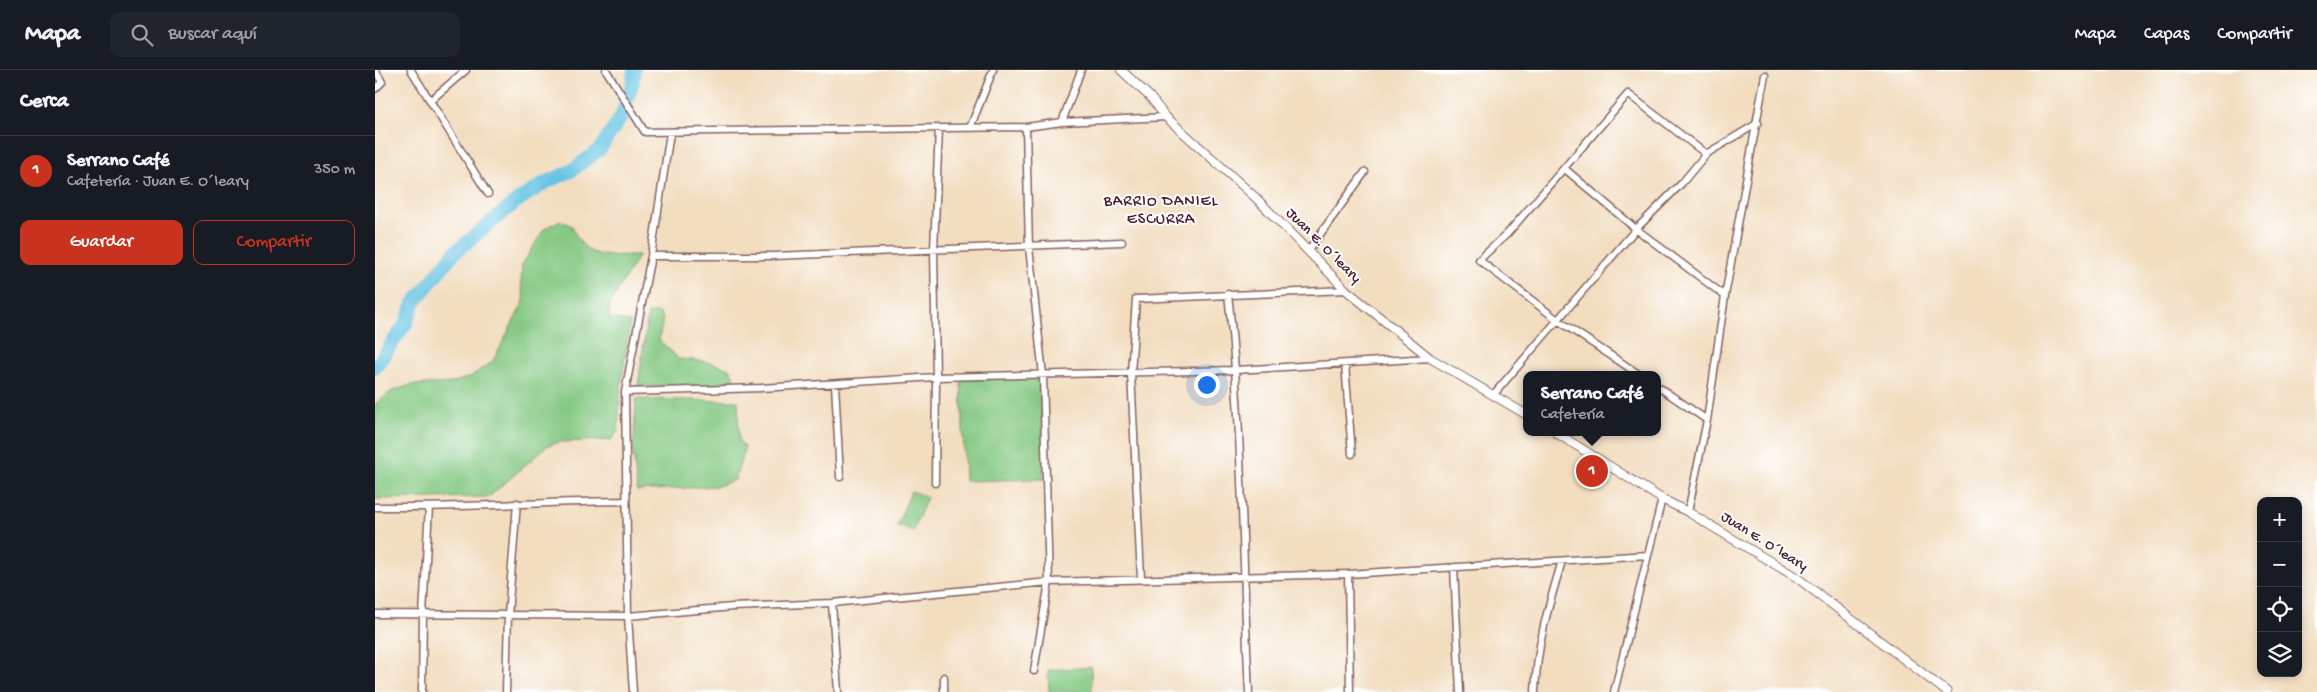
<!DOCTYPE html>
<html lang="es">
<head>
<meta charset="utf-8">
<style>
	body { margin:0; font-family:"Gochi Hand",sans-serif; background:#20242c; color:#f1f3f6 }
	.controls { position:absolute; right:15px; bottom:15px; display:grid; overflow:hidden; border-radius:10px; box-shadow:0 2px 8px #0003 }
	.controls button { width:45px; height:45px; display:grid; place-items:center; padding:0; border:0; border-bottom:1px solid #363941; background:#171b24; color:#f1f3f6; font:25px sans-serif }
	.you { position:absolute; left:831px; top:314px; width:18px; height:18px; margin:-12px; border:4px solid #fff; border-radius:50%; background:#1a73e8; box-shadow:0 0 0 8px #1a73e833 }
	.badge { display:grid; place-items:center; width:32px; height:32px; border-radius:50%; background:#c8321e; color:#fff; font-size:16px; font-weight:700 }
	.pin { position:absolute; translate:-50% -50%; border:2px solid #fff; box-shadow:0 1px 5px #0006 }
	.popup { position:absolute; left:1148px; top:301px; width:138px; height:65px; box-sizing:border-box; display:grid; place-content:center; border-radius:10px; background:#171b24; filter:drop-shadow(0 1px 4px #0005); font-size:16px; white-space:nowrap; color:#9ea1a6 }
	.popup b { font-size:19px; color:#f1f3f6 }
	.popup::after { content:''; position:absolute; left:50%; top:100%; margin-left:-10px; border:10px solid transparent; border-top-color:#171b24 }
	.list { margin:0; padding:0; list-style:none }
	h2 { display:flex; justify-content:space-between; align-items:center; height:65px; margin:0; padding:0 20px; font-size:21px }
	h2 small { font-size:16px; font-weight:400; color:#9ea1a6 }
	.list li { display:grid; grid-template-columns:32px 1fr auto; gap:15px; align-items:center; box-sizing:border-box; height:70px; padding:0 20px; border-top:1px solid #363941 }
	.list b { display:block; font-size:19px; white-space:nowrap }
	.list p { margin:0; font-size:16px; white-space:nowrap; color:#9ea1a6 }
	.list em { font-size:16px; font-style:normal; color:#9ea1a6 }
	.actions { display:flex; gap:10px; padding:15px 20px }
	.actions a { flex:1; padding:11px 0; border:1px solid #c8321e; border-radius:10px; text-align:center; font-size:18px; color:#c8321e }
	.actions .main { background:#c8321e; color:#fff }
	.icon { flex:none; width:28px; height:28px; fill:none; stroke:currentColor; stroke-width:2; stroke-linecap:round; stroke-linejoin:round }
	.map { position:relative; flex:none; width:1942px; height:622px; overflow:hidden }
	header { display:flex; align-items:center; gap:30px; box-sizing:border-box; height:70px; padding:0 25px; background:#171b24; border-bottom:1px solid #363941 }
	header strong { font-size:24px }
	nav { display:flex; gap:28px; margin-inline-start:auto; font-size:18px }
	.search { width:350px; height:45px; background:#20242c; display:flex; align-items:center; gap:12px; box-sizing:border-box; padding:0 18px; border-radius:10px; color:#9ea1a6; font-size:19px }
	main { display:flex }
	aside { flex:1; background:#171b24 }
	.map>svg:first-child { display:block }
</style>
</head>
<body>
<header>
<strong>Mapa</strong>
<div class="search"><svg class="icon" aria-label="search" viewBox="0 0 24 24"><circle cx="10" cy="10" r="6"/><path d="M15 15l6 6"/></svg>Buscar aquí</div>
<nav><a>Mapa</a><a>Capas</a><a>Compartir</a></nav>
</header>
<main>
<aside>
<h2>Cerca<small></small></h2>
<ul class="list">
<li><span class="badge">1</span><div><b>Serrano Café</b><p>Cafetería · Juan E. O´leary</p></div><em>350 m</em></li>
</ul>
<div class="actions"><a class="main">Guardar</a><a>Compartir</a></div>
</aside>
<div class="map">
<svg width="1942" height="622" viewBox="0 0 1942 622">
	<rect width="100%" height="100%" fill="#fff"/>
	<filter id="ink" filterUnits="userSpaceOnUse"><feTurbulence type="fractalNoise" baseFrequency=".02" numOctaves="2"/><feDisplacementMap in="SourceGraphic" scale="10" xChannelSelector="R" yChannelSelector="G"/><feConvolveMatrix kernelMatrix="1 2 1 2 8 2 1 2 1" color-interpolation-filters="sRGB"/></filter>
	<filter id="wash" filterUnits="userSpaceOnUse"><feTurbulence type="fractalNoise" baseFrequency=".0096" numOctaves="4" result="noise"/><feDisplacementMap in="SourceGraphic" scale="20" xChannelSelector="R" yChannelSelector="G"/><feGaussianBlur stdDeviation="1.12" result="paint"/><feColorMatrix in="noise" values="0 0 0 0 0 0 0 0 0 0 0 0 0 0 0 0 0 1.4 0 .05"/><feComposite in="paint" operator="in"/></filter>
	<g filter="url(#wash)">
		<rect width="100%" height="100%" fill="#f2ddbf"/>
		<!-- green -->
		<path fill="#83c881" stroke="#667456" d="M185,150L197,156C211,192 231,185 264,185L235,233L234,248L255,252L245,324L243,361L236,370L184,372L172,376L114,427L0,429V334L17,321L35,315L76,313L95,307L118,291L149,231L146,212L147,195L169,159Z
			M273,243H285L288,249L284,270L304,289C322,290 339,292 356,300L363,317L263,316Z
			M666,307L669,409L590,411L586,310Z
			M261,329L363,331L364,371L370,377L360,410L343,416L262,421L258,382Z
			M536,421L552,427L538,462L522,456Z
			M716,597L717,622H674L673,600Z"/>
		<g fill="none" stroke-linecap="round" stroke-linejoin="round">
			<!-- river -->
			<path stroke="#65c3e3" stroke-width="14" d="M0,298L31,253L39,233L79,183L142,131L170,113L196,101L224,80L246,47L258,12L259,0"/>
		</g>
	</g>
	<g filter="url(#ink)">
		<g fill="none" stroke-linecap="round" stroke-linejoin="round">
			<defs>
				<path id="minor" d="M36,0L113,124
					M231,0L270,62L651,57L687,52L791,47
					M0,19L7,12L0,0
					M56,30L91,0
					M687,52L706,0
					M651,57L654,177L668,305L674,512L659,601
					M595,58L618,0
					M1190,99L1261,159L1350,226
					M933,181L990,102
					M276,186H398L747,172
					M853,224C868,356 867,489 874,622
					M970,294L977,384
					M1265,305L1184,251L1104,190L1132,164L1253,24L1331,84
					M460,314L465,407
					M1282,316L1332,350
					M250,322L386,318L561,307L861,300L1055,288
					M1119,324L1261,159L1307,113L1331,84L1383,53
					M560,413L561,307L559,179L564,58
					M0,437C84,438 167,432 251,431
					M1313,442L1332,350L1350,226L1390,5
					M1079,497L1085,622
					M973,504L975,622
					M766,508L756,303L761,229L971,220
					M457,533L463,622
					M0,544L253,546L358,537L457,533L674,512L973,504L1273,485
					M47,622L48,544L54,437
					M131,622L133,545L142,433
					M258,622L253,546L250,322L276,186L295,63
					M569,622V607
					M1160,622C1162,573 1173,538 1187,491
					M1239,622L1287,429"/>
				<path id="tertiary" d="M746,0L775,27L791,47L881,128L971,220L1055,288L1152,345
					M1180,362L1287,429L1313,442L1421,507L1572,622"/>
			</defs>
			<!-- minor casing -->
			<use href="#minor" stroke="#85625f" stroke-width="9"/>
			<!-- tertiary casing -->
			<use href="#tertiary" stroke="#85625f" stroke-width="10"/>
			<!-- minor -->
			<use href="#minor" stroke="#fff" stroke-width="6"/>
			<!-- tertiary -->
			<use href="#tertiary" stroke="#fff" stroke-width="8"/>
		</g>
	</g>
	<g text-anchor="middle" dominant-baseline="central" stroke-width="4" stroke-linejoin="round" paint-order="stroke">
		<!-- street labels -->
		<g font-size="15" fill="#4a1f2b" stroke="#fff">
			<text transform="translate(948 176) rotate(45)">Juan E. O´leary</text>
			<text transform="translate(1389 472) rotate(32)">Juan E. O´leary</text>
		</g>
		<!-- neighbourhood labels -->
		<g font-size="16" letter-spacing="1" fill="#4a1f2b" stroke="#fff">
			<text x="786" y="132">BARRIO DANIEL<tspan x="786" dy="18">ESCURRA</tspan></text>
		</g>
	</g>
</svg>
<div class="controls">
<button>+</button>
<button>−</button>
<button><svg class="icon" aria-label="locate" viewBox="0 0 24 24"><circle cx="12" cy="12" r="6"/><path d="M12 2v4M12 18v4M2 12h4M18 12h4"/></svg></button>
<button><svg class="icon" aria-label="layers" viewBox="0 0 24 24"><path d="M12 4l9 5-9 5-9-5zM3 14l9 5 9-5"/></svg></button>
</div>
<div class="you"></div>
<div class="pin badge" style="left:1217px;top:401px">1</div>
<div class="popup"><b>Serrano Café</b>Cafetería</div>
</div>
</main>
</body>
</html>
